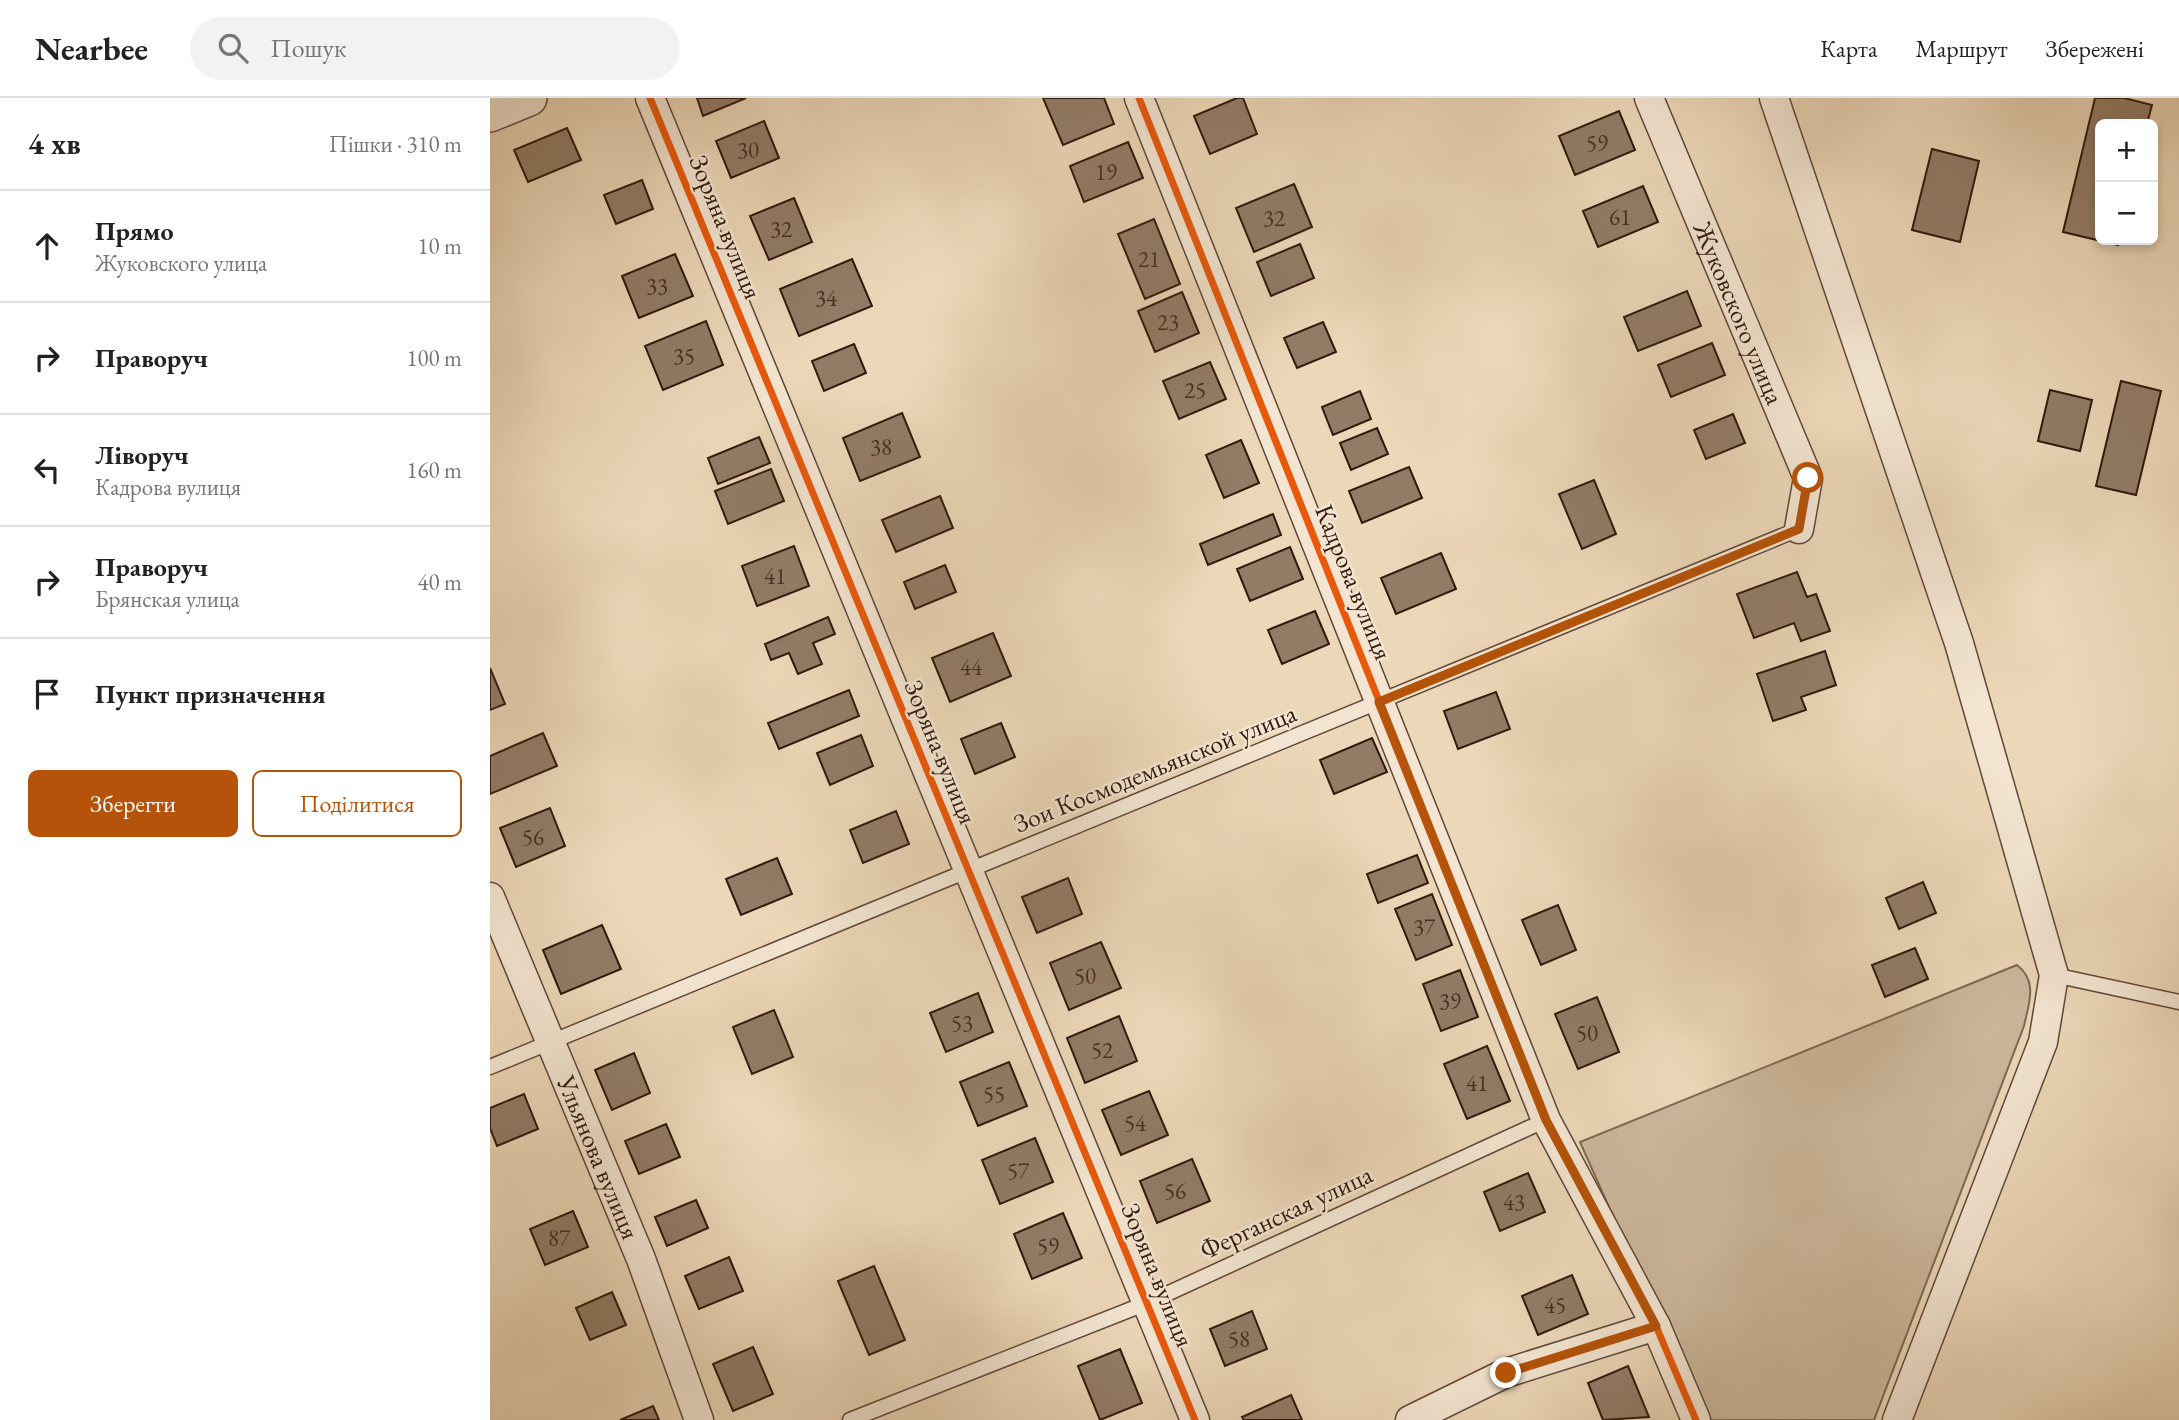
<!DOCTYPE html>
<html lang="uk">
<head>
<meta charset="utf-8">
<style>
	body { margin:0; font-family:"EB Garamond",serif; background:#f2f2f2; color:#222 }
	.controls { position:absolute; right:21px; top:21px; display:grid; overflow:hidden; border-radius:10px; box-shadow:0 4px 10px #0003 }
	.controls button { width:63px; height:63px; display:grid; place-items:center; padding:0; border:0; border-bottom:2px solid #e0e0e0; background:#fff; color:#222; font:35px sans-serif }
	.stop { position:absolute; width:21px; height:21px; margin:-16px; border:5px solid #b45309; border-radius:50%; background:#fff }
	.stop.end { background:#b45309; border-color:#fff; box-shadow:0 2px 7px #0008 }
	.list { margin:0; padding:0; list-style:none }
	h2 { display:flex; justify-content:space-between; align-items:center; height:91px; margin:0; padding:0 28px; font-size:30px }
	h2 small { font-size:23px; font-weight:400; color:#767676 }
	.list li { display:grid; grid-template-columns:46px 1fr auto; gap:21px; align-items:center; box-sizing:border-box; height:112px; padding:0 28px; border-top:2px solid #e0e0e0 }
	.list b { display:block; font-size:26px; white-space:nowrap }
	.list p { margin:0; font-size:23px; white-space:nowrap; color:#767676 }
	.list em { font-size:23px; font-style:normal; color:#767676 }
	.actions { display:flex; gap:14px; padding:21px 28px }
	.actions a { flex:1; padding:16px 0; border:2px solid #b45309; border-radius:10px; text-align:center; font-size:24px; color:#b45309 }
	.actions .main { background:#b45309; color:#fff }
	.icon { flex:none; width:38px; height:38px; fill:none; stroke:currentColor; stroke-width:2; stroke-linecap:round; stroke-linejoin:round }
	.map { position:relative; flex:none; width:1689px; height:1322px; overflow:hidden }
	header { display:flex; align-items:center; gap:42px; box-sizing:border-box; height:98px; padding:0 35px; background:#fff; border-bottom:2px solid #e0e0e0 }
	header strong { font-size:33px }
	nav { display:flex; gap:38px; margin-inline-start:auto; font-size:24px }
	.search { width:490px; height:63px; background:#f2f2f2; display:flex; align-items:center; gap:18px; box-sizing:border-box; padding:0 24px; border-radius:38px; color:#767676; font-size:26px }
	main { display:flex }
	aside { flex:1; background:#fff }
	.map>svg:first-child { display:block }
</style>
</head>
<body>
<header>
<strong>Nearbee</strong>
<div class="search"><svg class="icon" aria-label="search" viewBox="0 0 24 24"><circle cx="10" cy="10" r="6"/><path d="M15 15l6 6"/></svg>Пошук</div>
<nav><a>Карта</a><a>Маршрут</a><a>Збережені</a></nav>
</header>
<main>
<aside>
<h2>4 хв<small>Пішки · 310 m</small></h2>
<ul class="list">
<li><svg class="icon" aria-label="ahead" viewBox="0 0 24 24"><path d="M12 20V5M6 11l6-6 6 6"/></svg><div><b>Прямо</b><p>Жуковского улица</p></div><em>10 m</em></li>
<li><svg class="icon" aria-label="right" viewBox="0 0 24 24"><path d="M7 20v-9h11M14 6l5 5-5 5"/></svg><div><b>Праворуч</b></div><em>100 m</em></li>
<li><svg class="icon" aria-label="left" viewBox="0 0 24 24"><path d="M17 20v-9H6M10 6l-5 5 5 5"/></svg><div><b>Ліворуч</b><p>Кадрова вулиця</p></div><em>160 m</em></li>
<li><svg class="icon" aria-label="right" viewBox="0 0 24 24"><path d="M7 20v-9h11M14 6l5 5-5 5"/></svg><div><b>Праворуч</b><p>Брянская улица</p></div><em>40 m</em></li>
<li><svg class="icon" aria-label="arrive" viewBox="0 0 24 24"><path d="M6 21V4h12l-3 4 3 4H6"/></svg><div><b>Пункт призначення</b></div></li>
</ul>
<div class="actions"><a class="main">Зберегти</a><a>Поділитися</a></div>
</aside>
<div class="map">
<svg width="1689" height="1322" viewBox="0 0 1689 1322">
	<rect width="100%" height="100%" fill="#ecd7b8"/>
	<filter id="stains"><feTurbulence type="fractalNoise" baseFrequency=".00286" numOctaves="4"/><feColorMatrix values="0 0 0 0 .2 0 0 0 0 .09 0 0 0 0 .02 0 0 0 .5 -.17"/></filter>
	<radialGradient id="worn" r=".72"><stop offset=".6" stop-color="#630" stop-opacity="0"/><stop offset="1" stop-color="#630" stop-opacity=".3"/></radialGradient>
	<!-- green -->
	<path fill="#ccb79b" stroke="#7e6854" stroke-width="2" d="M1527,867C1548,883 1539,905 1534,928L1384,1322H1214L1090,1044Z"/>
	<!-- building -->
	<path fill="#927c66" stroke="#31190d" stroke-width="2" d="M207,0H256L213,18Z
		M553,0H614L624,26L573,47Z
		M747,0H753L767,36L720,56L704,18Z
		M1605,0H1634L1662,7L1657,26H1610V142H1630L1628,147L1573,134Z
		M1129,13L1145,52L1085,77L1069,38Z
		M274,23L289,60L241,80L226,43Z
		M77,30L91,62L38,84L24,52Z
		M638,44L653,80L594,104L580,68Z
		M1442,51L1489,63L1470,144L1422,132Z
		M152,82L163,111L126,126L114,97Z
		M804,86L822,129L764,154L746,110Z
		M1153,88L1168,124L1108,149L1093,113Z
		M304,100L322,144L279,162L260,118Z
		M664,121L690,186L655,201L628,136Z
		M810,146L824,180L781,198L767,164Z
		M185,156L203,198L149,220L132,178Z
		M362,161L382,208L309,238L290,191Z
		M1197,193L1211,228L1148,253L1134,219Z
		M692,194L709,235L665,254L648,213Z
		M216,223L233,267L173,292L155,248Z
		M833,224L846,254L807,270L794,240Z
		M1222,245L1235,277L1181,299L1168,267Z
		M364,246L376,275L334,293L322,263Z
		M720,264L736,301L689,321L673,283Z
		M1631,283L1671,293L1646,397L1606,388Z
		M1560,292L1602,302L1590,353L1548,343Z
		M870,293L881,321L843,337L832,309Z
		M412,315L430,359L370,383L353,340Z
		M1243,316L1255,345L1216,361L1204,332Z
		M887,330L898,356L861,372L850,345Z
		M269,339L280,365L228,386L218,360Z
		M751,342L769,385L734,400L716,357Z
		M919,369L932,400L872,425L859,393Z
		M281,371L294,403L238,426L225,393Z
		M1104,382L1126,436L1092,451L1069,396Z
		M450,398L463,430L406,454L392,422Z
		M783,416L791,437L718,467L710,446Z
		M304,448L319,488L267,508L252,468Z
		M800,449L813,481L760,503L747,471Z
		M951,455L966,491L906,516L891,480Z
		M455,467L466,494L425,511L414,484Z
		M1307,474L1317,499L1326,496L1340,533L1311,543L1304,525L1264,540L1247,496Z
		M825,513L839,546L792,566L778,532Z
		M338,519L345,536L323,545L332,566L308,576L299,555L281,562L275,546Z
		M503,535L521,578L460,604L442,560Z
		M1335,553L1346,587L1311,599L1316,612L1283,623L1267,576Z
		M0,570L15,606L0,612Z
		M359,592L369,618L289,651L278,625Z
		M1006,594L1020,631L968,651L954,613Z
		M511,625L525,659L485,676L471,641Z
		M53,635L67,668L0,696V658Z
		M371,637L383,668L340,687L327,655Z
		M882,640L897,674L844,696L830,662Z
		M60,710L75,748L26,769L10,730Z
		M406,713L419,746L373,765L360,732Z
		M927,757L938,785L888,805L877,776Z
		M287,760L302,796L251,817L236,781Z
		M578,780L592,816L547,835L532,799Z
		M1433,784L1446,815L1409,831L1396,800Z
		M942,796L962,847L926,862L905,811Z
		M1068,807L1086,852L1051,867L1032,822Z
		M112,827L131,871L71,896L53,852Z
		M611,844L631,890L579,912L560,865Z
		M1425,850L1438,881L1395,899L1382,867Z
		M970,872L988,919L951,933L933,886Z
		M488,895L503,934L456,954L440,915Z
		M1107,899L1129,954L1088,971L1065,916Z
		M284,912L303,959L262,976L243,929Z
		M629,918L647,963L595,985L577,940Z
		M997,948L1020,1003L977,1021L954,966Z
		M144,955L160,995L122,1012L105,972Z
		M519,964L537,1008L488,1028L470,984Z
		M659,993L678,1037L631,1057L612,1012Z
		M34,996L48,1031L7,1048L0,1030V1010Z
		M176,1026L190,1059L149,1076L135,1043Z
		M545,1040L563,1084L510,1106L492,1062Z
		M702,1061L720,1103L667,1125L650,1083Z
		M1038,1075L1055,1114L1010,1133L994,1094Z
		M206,1102L218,1130L177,1148L165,1119Z
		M83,1113L98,1149L55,1167L40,1131Z
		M573,1115L592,1160L542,1181L524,1136Z
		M239,1159L253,1193L209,1211L195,1178Z
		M384,1168L415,1242L379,1257L348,1183Z
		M1082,1177L1098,1216L1048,1237L1032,1198Z
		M122,1194L136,1227L100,1242L86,1210Z
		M762,1213L777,1251L735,1268L720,1231Z
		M263,1249L283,1296L243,1313L223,1266Z
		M630,1251L652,1305L610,1322L588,1268Z
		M1138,1268L1159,1319L1113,1322L1098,1285Z
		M801,1297L812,1322H754L752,1319Z
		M163,1308L169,1322H130Z"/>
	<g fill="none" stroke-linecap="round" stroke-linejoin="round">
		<defs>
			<path id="service" d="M1564,877L1689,904
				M0,969L1309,431
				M360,1322L657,1205L1056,1022"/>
			<g id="minor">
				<path d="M160,0L705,1322"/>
				<path d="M649,0L1056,1022L1166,1228L1206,1322"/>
				<path id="s1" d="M1159,0L1318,380L1309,431"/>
				<path d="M1284,0L1469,545L1564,877L1553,944L1407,1322"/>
				<path id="s2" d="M0,799L151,1161L209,1322"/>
				<path d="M920,1322L1016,1275L1166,1228"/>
			</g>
			<path id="tertiary" d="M0,16L39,0"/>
		</defs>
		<!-- service casing -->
		<use href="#service" stroke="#604838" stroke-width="17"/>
		<!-- minor casing -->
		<use href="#minor" stroke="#604838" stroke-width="31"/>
		<!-- tertiary casing -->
		<use href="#tertiary" stroke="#604838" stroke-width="38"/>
		<!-- service -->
		<use href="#service" stroke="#f3e5d1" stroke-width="14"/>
		<!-- minor -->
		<use href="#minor" stroke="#f3e5d1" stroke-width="28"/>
		<!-- tertiary -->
		<use href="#tertiary" stroke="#f3e5d1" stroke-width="35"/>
		<defs>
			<path id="cycleway" d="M160,0L705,1322
				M649,0L1056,1022L1166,1228L1206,1322"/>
		</defs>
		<!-- cycleway casing -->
		<use href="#cycleway" stroke="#f3e5d1" stroke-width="11"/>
		<!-- cycleway -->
		<use href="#cycleway" stroke="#e8590c" stroke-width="7"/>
	</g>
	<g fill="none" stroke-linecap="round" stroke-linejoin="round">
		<!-- route -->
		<path stroke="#b45309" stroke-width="9" d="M1016,1275L1166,1228L1056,1022L889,604L1309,431L1318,380"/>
	</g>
	<g text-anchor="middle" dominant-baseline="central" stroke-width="5" stroke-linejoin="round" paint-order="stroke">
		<!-- number labels -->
		<g font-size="23" fill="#493223">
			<text x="1107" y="45">59</text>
			<text x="258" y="52">30</text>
			<text x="616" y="74">19</text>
			<text x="1130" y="119">61</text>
			<text x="784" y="120">32</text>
			<text x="291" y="131">32</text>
			<text x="659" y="161">21</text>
			<text x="167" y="188">33</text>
			<text x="336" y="200">34</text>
			<text x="678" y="224">23</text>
			<text x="194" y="258">35</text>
			<text x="705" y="292">25</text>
			<text x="391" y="349">38</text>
			<text x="285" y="478">41</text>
			<text x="481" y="569">44</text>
			<text x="43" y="739">56</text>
			<text x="934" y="829">37</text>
			<text x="595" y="878">50</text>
			<text x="960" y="903">39</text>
			<text x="472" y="925">53</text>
			<text x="1097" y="935">50</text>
			<text x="612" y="952">52</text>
			<text x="987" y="985">41</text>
			<text x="504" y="996">55</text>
			<text x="645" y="1025">54</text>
			<text x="528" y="1073">57</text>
			<text x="685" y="1093">56</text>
			<text x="1024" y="1104">43</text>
			<text x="69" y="1140">87</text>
			<text x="558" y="1148">59</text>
			<text x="1065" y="1207">45</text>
			<text x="749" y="1241">58</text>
		</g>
		<!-- street labels -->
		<g font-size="26" fill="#31190d" stroke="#f3e5d1">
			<text transform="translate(236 129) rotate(68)">Зоряна вулиця</text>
			<text stroke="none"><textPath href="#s1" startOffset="233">Жуковского улица</textPath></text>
			<text transform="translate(864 484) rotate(68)">Кадрова вулиця</text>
			<text transform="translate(451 654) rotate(68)">Зоряна вулиця</text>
			<text transform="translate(665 670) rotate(-22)">Зои Космодемьянской улица</text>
			<text stroke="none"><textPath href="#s2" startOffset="282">Ульянова вулиця</textPath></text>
			<text transform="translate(796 1114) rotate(-25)">Ферганская улица</text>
			<text transform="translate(668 1177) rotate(68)">Зоряна вулиця</text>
		</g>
	</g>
	<rect width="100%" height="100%" filter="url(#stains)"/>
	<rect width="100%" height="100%" fill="url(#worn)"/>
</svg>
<div class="controls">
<button>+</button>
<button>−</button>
</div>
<div class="stop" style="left:1318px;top:380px"></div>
<div class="stop end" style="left:1016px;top:1275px"></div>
</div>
</main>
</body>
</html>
